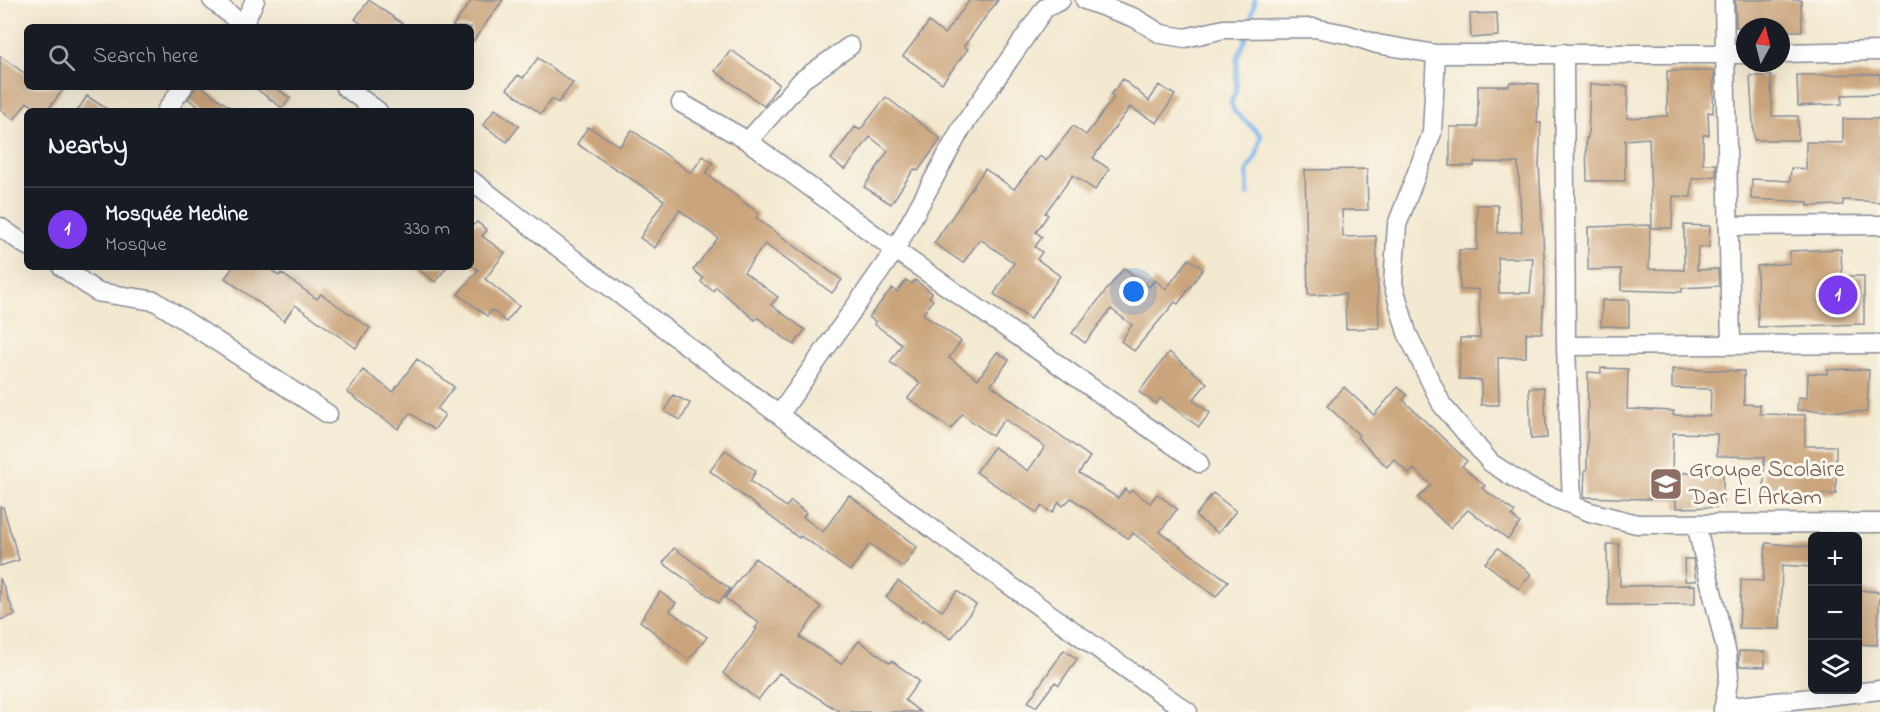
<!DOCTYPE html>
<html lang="en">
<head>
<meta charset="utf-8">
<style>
	body { margin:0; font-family:"Indie Flower",sans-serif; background:#242831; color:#f1f3f6 }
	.controls { position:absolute; right:18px; bottom:18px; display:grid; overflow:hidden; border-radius:9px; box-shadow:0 6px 24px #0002 }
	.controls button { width:54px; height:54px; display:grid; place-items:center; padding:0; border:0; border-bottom:2px solid #363941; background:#171b24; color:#f1f3f6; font:30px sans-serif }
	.compass { position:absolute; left:1736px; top:18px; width:54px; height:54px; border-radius:50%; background:#171b24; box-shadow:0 6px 24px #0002; rotate:7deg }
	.you { position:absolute; left:1134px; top:292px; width:21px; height:21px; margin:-15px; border:4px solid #fff; border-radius:50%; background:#1a73e8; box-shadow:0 0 0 9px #1a73e833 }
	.badge { display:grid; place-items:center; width:39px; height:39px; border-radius:50%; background:#7c3aed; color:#fff; font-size:20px; font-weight:700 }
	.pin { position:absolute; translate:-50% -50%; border:3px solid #fff; box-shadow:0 2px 6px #0006 }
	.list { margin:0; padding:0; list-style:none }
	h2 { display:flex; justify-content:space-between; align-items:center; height:78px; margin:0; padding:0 24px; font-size:26px }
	h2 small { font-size:20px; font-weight:400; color:#9ea1a6 }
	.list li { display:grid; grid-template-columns:39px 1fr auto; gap:18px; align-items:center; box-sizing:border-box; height:84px; padding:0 24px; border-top:2px solid #363941 }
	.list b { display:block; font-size:22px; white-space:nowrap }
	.list p { margin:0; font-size:20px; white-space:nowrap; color:#9ea1a6 }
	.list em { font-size:20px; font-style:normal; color:#9ea1a6 }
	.icon { flex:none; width:33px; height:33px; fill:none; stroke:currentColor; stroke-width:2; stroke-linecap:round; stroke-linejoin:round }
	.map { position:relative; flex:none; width:1880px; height:712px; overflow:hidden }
	.search { position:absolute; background:#171b24; box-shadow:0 6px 24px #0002; left:24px; top:24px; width:450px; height:66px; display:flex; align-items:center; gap:15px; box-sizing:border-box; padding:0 21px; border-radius:9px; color:#9ea1a6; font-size:22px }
	.panel { position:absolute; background:#171b24; box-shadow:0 6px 24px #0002; left:24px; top:108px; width:450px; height:162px; border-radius:9px }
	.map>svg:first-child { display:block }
</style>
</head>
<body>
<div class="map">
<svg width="1880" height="712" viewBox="0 0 1880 712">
	<rect width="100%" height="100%" fill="#fbf7ec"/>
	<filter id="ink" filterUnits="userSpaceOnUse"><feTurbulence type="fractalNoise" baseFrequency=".0167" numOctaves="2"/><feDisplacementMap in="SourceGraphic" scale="12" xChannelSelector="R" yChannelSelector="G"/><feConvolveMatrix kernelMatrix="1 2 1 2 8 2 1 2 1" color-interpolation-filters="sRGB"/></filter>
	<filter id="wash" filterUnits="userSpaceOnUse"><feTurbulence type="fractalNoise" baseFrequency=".008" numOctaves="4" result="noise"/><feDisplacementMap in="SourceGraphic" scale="24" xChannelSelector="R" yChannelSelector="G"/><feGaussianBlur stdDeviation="1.35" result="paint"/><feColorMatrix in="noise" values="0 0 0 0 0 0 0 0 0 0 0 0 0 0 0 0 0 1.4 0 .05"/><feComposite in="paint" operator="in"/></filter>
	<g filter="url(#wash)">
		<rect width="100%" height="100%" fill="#f3e9d0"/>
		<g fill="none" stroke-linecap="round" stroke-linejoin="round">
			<!-- stream -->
			<path stroke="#78b2e9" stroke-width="4.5" d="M1251,18L1255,0
				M1247,35L1237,59L1236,91L1231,102L1234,111L1261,135L1257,154L1247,171L1248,195"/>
		</g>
		<g id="blocks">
			<!-- building -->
			<path fill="#caa47b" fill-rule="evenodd" d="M369,0L407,27H366L355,19Z
				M472,0H503L471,44V27H452Z
				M970,0H998L964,46L968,49L942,83L903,56L929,22L944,34Z
				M1735,0H1801L1802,31H1781V27H1736Z
				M1497,13L1498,36L1471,38L1470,14Z
				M731,50L779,84L764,106L715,71Z
				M0,56L27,75V87H65L47,111H39L27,102L14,120L0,109Z
				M538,58L573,83L558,103L552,99L541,114L507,89L518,75L523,78Z
				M1667,71H1714L1713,113L1708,112L1709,135H1703V164H1716V176L1692,179L1691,197L1673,196L1672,228H1652L1649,138L1625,140V181H1587L1586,138H1588L1590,84L1628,86L1627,118L1667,116Z
				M1880,74V94L1842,95V104L1798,106L1797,75Z
				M1750,76H1771L1772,116H1798V140H1754Z
				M1123,79L1149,101L1159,85L1175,95L1157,123L1130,107L1093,158L1109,169L1095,190L1073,175L1045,213L1048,215L1036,232L1042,237L1035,247L1042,252L1037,259L1060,276L1030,319L994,294L1014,263L980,239L963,263L934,243L985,169L1014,189L1040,156L1046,161L1073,126L1086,135L1114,97L1111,94Z
				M1510,82L1539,84L1537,123H1541L1539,164L1545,272L1542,333H1526V357L1498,358L1499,405H1481V380L1459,379L1460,338H1480L1479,289L1460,290L1459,250H1477V205H1498V233L1522,232L1518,163L1474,162V166H1450V127H1478V86H1509ZM1498,258H1533L1530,293H1499Z
				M196,87H202L235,111H205L188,99Z
				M254,87H275L290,98L282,108Z
				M87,96L110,111H77Z
				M886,97L941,139L918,171L914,169L891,204L864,187L888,151L870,137L845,170L831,159L855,127L860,130Z
				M495,109L519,126L507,142L483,125Z
				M1843,119H1880V202L1843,200V205L1808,206V202L1751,199L1752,179L1790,181L1791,168L1806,169V142L1843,143Z
				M588,127L620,146L632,130L691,173L703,156L713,163L706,173L759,214L756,218L842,280L832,293L765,244L744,272L778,297L771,305L805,330L794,345L758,318L755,320L716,287L713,291L701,282L703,278L693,270L718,238L679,210L655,248L640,238L664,200L577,144Z
				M1367,169L1368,210H1342L1343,237L1376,236L1379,328L1346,329L1345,294L1308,295L1305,170Z
				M477,222L487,230L482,236L505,253L485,279L519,306L506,322L492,310L487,316L458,294L478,270L471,264V227Z
				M1650,225L1649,269L1684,270V225L1710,226L1709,247H1698L1697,270L1718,269L1719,286L1682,288V292L1621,290V269L1588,270V227Z
				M1841,249L1842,276H1864V324L1758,327L1757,266L1790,263V251Z
				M1189,259L1203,269L1178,304L1175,302L1134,351L1121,341L1132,325L1111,309L1085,343L1072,333L1124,268L1149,287L1155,280L1166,289Z
				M233,267H267L279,276L281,273L317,299L321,294L370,328L356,348L295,305L284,321L225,278Z
				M415,267H447L435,282Z
				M906,280L912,284L915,280L932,293L929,297L933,300L923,314L961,341L949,358L978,379L997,352L1009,360L991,385L1090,457L1079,473L1118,498L1125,489L1129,493L1132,490L1150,503L1157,494L1177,509L1160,532L1228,581L1216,597L1133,533L1129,539L1071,498L1063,506L1059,502L1052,513L1042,506L1037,513L976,472L994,447L1028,471L1045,447L1005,419L992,436L962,414L951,429L908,398L920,383L890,362L902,344L874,324L876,322L869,317L892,288L897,292Z
				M1602,300H1629V327L1601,326Z
				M1169,352L1207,383L1193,400L1210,413L1199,427L1160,398L1156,404L1139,392Z
				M417,359L454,387L437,409L445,415L434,430L410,413L398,429L347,392L363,370L393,392Z
				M1601,368L1628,369L1627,409L1674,411L1673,415L1710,416L1711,389L1672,388V369L1744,371V404L1760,405V414L1805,415V446H1836V494L1764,496V457L1717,456V434L1673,433L1672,473H1723V507L1676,508V500L1584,497L1585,470H1587L1588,372L1601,373Z
				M1845,369L1869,370L1867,412L1797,410L1798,397L1807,398L1808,373L1827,374V370Z
				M1344,387L1374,415L1398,387L1407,395L1403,400L1467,461L1462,466L1485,486L1482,488L1515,512L1512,516L1520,523L1508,539L1468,510L1450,528L1418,498L1431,485L1414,469L1409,474L1394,459L1387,467L1357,437L1359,435L1327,406Z
				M1544,387L1547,438L1531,439L1529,388Z
				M673,395L690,403L681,420L665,412Z
				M725,450L756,471L750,481L786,507L791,501L806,513L803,517L823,532L849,495L917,547L903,567L870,544L850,571L813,544L800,536L799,538L710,471Z
				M1213,493L1236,511L1218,533L1195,516Z
				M0,507H3L19,560L0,566Z
				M1766,543L1812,547V567L1782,565L1780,629L1739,628L1741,580L1763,581Z
				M1607,544H1619L1620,586L1695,585V604L1608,605Z
				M674,548L730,589L719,603L663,563Z
				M1498,548L1531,574L1519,589L1485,563Z
				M755,558L821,607L800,637L841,664L859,641L890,663L892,661L919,681L905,700L920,712H840L779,673L758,700L723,673L757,629L755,628L759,623L725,598Z
				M1684,559H1693L1696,581H1685Z
				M0,578L15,615L0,620Z
				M898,581L942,611L957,591L976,605L951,639L923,619L921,622L886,597Z
				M1857,590L1880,592L1877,645L1857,644Z
				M660,592L676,603L670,611L707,637L689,660L640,621Z
				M1064,650L1077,659L1059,685L1055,682L1036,707L1028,702Z
				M1739,651L1765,652V667L1739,666Z"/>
		</g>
	</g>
	<g filter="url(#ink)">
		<use href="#blocks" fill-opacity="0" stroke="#878c97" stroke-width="1.5"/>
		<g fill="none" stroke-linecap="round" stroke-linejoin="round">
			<defs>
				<path id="minor" d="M212,0L243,25L255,0
					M1085,0L1135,18L1161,34L1185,38L1224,29L1314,28L1346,34L1377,44L1436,54H1745
					M1724,0L1731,345
					M1564,53L1566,346L1572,504
					M1781,53L1880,51
					M1436,54L1432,133L1397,225L1393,284L1407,333L1442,405L1491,463L1530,488L1590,512L1637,524L1880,523
					M345,87L378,111
					M681,103L748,141L895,250L1199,463
					M166,111L183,87
					M748,141L802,80L850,46
					M471,180C706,362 944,542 1188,712
					M1730,226L1880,225
					M0,227L27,246
					M62,267L97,292L155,301L328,414
					M1566,346L1880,344
					M779,415L895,250L961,129L1045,8L1061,0
					M1696,524L1727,654L1729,676L1723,712
					M1723,708L1880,690"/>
			</defs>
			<!-- minor casing -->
			<use href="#minor" stroke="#878c97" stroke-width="21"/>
			<!-- minor -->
			<use href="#minor" stroke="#fff" stroke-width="18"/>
		</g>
	</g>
	<!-- icons -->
	<defs>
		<symbol id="school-square" viewBox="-11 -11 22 22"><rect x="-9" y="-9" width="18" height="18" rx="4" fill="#8d6e63" stroke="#fbf7ec"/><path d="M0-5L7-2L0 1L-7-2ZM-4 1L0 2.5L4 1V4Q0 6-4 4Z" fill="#fff"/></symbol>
	</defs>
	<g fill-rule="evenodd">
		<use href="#school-square" x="1647" y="465" width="38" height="38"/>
	</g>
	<g text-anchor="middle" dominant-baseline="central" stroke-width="6" stroke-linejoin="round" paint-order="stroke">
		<!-- education labels -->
		<g font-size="24" fill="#785e54" stroke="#fbf7ec" text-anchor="start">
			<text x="1689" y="470">Groupe Scolaire<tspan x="1689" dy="28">Dar El Arkam</tspan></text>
		</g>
	</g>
</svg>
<div class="controls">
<button>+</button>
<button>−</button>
<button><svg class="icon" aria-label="layers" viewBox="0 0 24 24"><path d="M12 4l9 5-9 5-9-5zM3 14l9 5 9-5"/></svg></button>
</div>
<svg class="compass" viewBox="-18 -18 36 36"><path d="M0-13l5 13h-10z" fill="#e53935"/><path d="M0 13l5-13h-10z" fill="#9ea1a6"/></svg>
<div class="you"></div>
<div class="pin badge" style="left:1838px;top:295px">1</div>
<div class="search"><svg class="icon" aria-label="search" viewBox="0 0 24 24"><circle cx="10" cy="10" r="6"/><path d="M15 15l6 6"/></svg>Search here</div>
<section class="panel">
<h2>Nearby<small></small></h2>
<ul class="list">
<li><span class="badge">1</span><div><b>Mosquée Medine</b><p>Mosque</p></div><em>330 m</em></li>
</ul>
</section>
</div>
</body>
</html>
